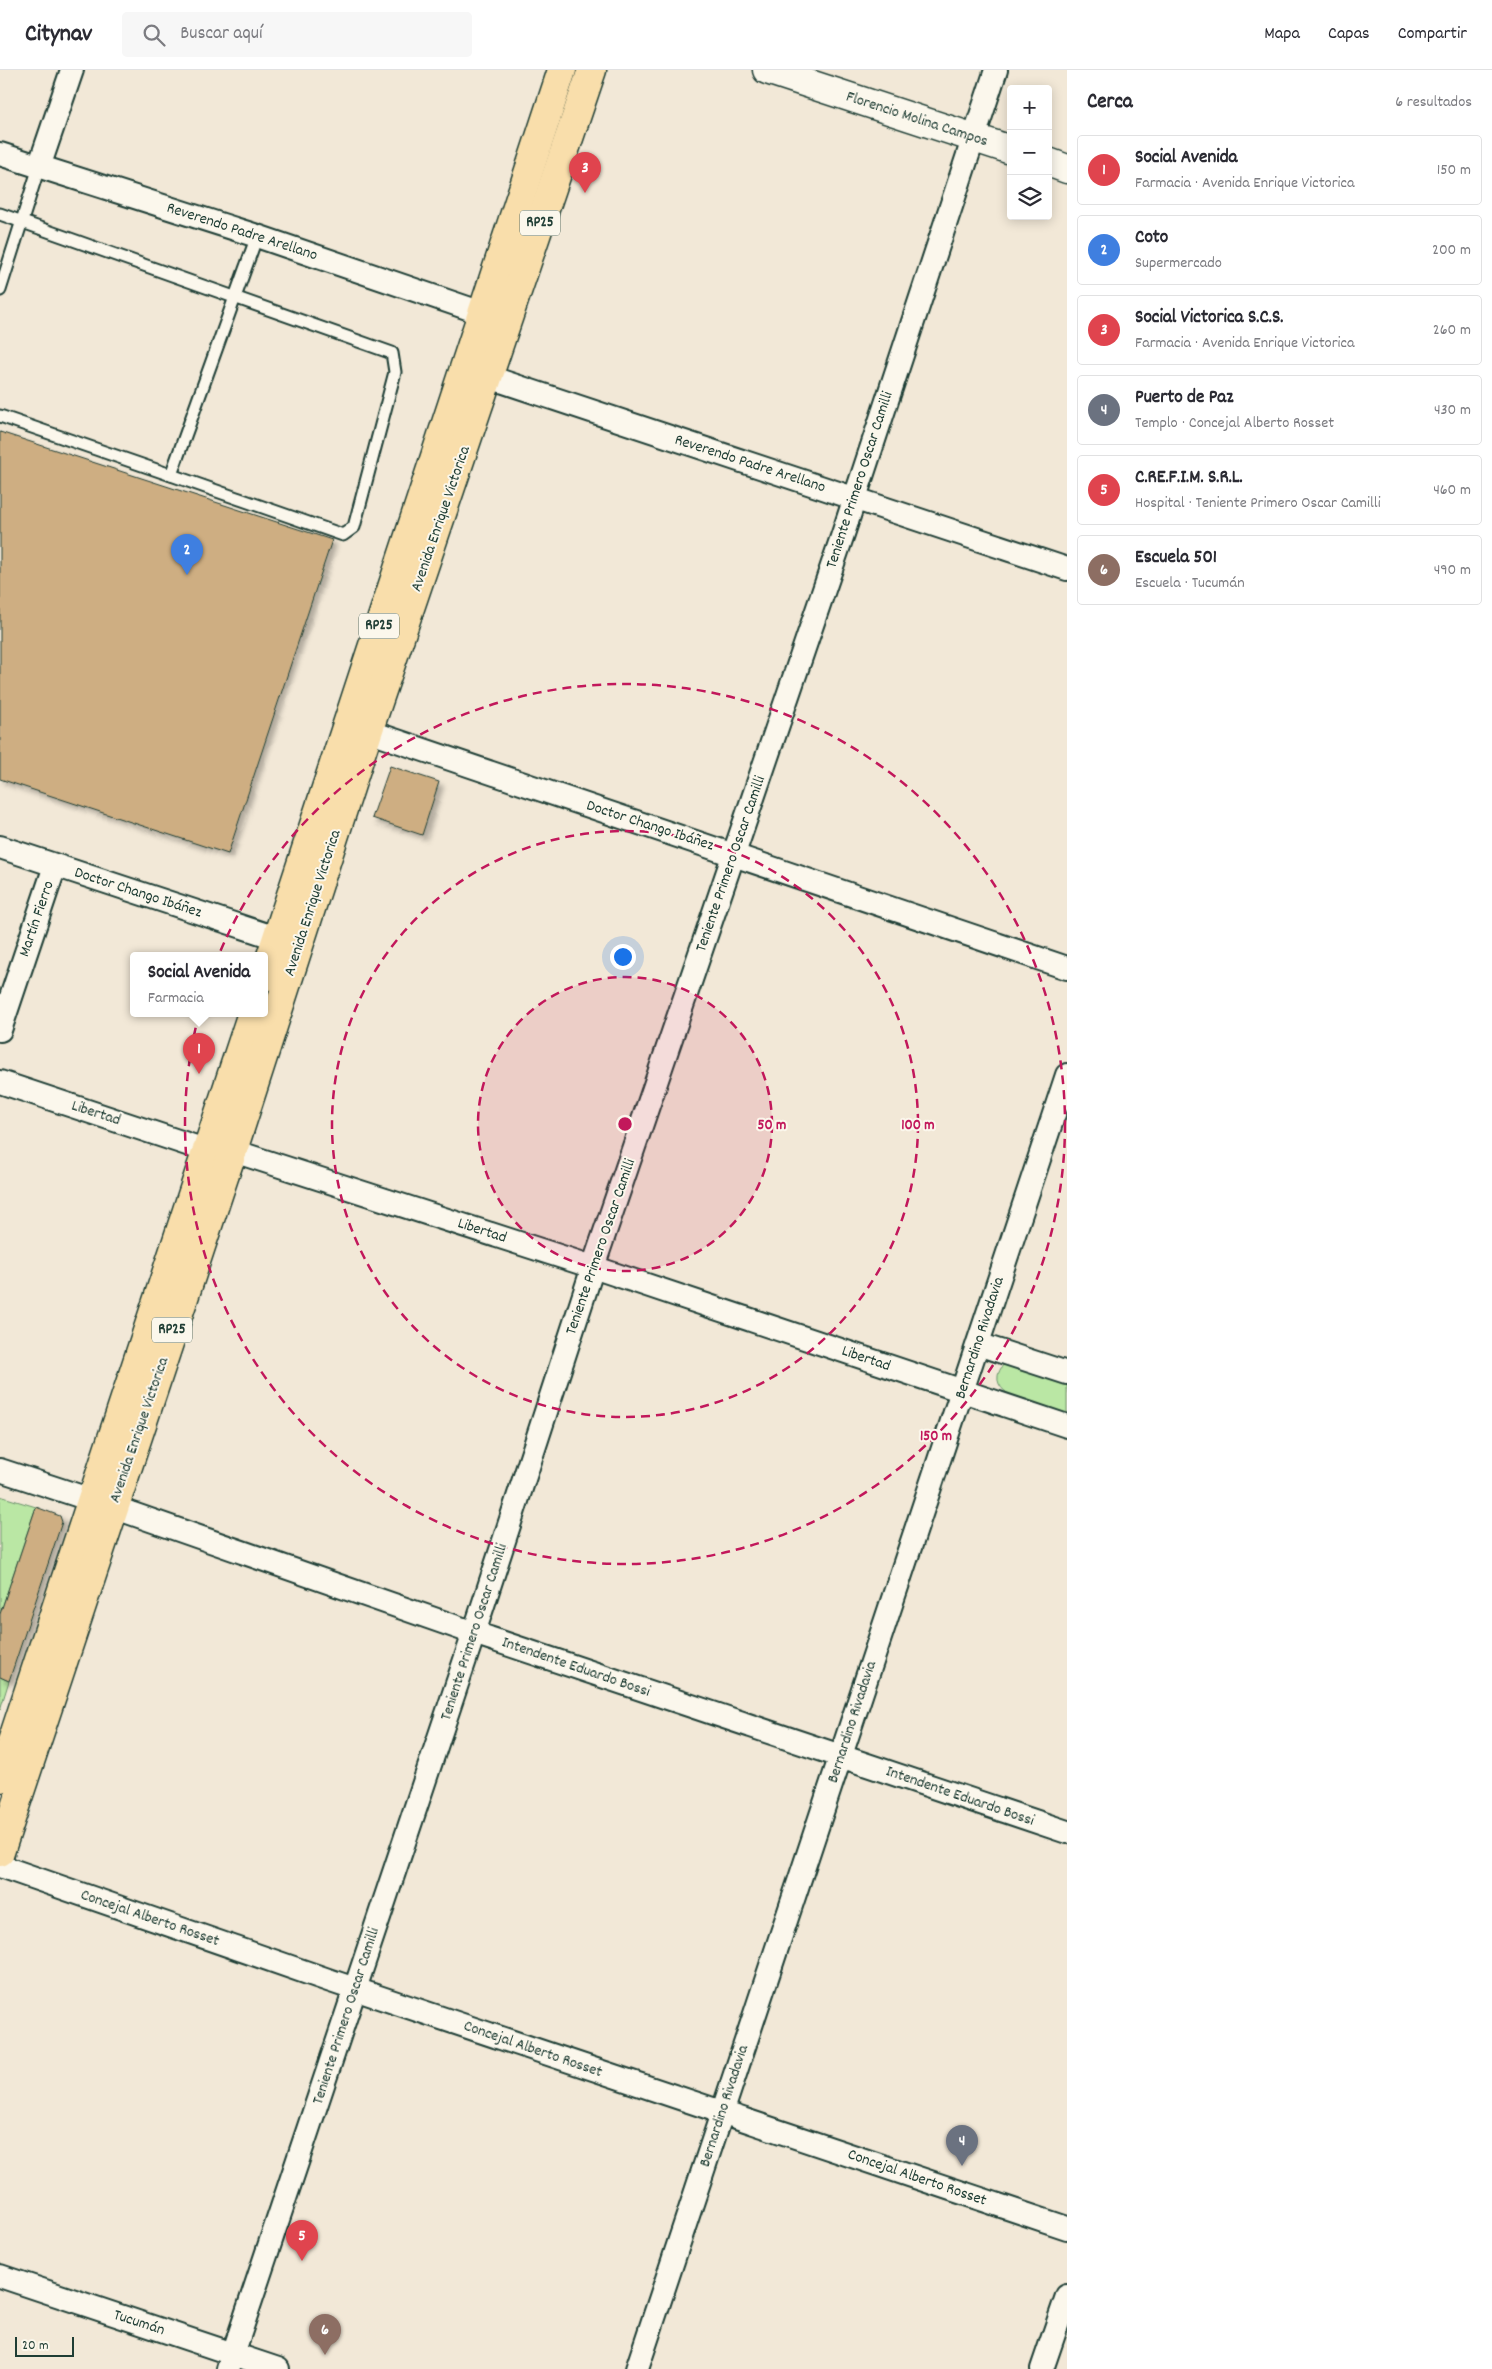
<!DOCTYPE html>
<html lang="es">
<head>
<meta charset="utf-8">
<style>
  :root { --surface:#fff; --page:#f7f7f7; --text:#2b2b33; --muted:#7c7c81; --line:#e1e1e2; --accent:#d1495b }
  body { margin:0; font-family:Dekko,sans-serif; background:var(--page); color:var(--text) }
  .controls { position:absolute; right:15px; top:15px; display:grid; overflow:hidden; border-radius:5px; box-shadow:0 2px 12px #0003 }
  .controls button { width:45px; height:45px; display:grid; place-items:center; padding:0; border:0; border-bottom:1px solid var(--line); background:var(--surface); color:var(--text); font:25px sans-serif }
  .scale { position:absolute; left:15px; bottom:12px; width:59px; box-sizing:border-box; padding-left:5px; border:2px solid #1f3d34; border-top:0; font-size:14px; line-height:18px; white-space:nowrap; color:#1f3d34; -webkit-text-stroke:4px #fbf7ec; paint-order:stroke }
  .you { position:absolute; left:622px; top:886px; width:18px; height:18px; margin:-12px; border:4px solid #fff; border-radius:50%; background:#1a73e8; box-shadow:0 0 0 8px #1a73e833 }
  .badge { display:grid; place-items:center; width:32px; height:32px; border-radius:50%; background:var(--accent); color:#fff; font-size:16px; font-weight:700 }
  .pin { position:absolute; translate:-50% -41px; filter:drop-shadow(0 1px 2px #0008) }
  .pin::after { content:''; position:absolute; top:26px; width:18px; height:15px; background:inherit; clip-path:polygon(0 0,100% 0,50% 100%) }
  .popup { position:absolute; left:130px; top:882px; width:138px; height:65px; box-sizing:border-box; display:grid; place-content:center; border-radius:5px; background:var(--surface); filter:drop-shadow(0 1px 4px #0005); font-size:16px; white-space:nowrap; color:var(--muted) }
  .popup b { font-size:19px; color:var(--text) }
  .popup::after { content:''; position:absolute; left:50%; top:100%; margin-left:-10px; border:10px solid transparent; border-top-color:var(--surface) }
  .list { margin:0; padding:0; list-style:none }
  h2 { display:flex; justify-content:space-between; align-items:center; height:65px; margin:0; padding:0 20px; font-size:21px }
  h2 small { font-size:16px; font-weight:400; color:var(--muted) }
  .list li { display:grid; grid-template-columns:32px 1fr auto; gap:15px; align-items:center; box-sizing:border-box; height:70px; margin:0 10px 10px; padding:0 10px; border:1px solid var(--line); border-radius:5px }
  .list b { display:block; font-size:19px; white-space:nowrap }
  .list p { margin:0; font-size:16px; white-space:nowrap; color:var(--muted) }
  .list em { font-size:16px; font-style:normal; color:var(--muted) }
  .icon { flex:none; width:28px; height:28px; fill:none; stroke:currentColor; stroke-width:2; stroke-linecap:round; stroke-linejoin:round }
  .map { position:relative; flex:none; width:1067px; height:2299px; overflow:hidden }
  header { display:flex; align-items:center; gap:30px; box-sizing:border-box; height:70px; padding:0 25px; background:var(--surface); border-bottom:1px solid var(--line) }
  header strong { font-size:24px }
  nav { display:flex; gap:28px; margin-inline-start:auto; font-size:18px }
  .search { width:350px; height:45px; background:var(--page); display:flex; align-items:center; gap:12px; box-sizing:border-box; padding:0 18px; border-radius:5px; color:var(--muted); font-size:19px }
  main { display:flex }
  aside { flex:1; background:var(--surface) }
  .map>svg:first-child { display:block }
  .green { fill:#bae7a4; stroke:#6c926c }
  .building { fill:#ceae82; stroke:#1f3d34; filter:url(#shadow) }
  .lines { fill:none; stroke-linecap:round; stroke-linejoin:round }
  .lane-casing { stroke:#1f3d34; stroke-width:15 }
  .street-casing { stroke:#1f3d34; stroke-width:26 }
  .secondary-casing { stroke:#1f3d34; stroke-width:31 }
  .primary-casing { stroke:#1f3d34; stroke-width:31 }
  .lane { stroke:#fbf7ec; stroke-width:11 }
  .street { stroke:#fbf7ec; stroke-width:22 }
  .secondary { stroke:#fbf7ec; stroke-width:28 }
  .primary { stroke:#f9deab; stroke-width:28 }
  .ring { fill:none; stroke:#c2185b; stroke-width:2.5; stroke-dasharray:9 6 }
  .labels { text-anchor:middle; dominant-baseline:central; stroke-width:4; stroke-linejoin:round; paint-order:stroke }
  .shield { fill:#fbf7ec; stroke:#61756b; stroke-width:1 }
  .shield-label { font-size:15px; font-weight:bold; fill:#1f3d34 }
  .street-label { font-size:16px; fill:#1f3d34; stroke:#fbf7ec }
  .centre { fill:#c2185b; stroke:#fbf7ec; stroke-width:2.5 }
  .ring-label { font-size:15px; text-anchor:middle; font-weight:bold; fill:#c2185b; stroke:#fbf7ec; stroke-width:4; stroke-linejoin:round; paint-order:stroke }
</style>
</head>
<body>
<header>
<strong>Citynav</strong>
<div class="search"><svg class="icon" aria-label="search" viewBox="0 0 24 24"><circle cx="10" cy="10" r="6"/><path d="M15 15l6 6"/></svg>Buscar aquí</div>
<nav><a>Mapa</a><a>Capas</a><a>Compartir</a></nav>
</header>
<main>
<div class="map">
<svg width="1067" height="2299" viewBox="0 0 1067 2299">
  <defs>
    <filter id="shadow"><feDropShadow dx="4.5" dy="4.5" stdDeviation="2.5" flood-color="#0004"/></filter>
  </defs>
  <rect width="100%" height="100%" fill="#f2e8d7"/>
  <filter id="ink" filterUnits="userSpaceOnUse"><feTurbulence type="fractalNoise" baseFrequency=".02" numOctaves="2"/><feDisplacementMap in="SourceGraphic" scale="10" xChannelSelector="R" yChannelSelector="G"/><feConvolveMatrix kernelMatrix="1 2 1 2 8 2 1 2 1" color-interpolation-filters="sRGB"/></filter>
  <g filter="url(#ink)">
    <g class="green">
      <path d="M1011,1293l56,19v34c-17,-6 -73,-17 -69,-40 0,-3 3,-8 5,-11z"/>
      <path d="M0,1426l36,11 -36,107z"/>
      <path d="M0,1607l9,4 -9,29z"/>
    </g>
    <g class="building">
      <path d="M0,362l332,108 -104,314 -228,-75z"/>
      <path d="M390,696l49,16 -17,53 -50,-17z"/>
      <path d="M36,1437l24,9 2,6 -53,159 -9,-4v-63z"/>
    </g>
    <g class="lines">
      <defs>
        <g id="lane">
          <path d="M0,144l392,139 3,19 -41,155 -11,8 -172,-60"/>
          <path d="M0,220l39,-123"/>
          <path d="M0,346l171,59 86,-239"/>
        </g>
        <g id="street">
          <path d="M0,84l257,82 225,77"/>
          <path d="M39,97l33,-97"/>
          <path d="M489,307l578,192"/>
          <path d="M353,656l714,242"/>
          <path d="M0,777l276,91"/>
          <path d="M0,960l55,-164"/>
          <path d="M0,1012l208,69 38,4 347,112 474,159"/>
          <path d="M978,1274l89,29"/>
          <path d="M0,1400l113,37 361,126 593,199"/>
          <path d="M0,1796l328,114 739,248"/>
          <path d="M0,2206l278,93"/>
          <path d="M228,2299l246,-736 119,-366 250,-733 153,-464"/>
          <path d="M637,2299l430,-1294"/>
          <path d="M1042,2299l25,-73"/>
        </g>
        <g id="secondary">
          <path d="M767,0l244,80"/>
          <path d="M1048,92l19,7"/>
        </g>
        <g id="primary">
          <path d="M264,907l298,-907"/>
          <path d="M0,1708l252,-765"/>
          <path d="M0,1782l232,-699 136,-421 224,-662"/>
        </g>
      </defs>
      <use href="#lane" class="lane-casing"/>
      <use href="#street" class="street-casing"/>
      <use href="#secondary" class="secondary-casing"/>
      <use href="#primary" class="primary-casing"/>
      <use href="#lane" class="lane"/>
      <use href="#street" class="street"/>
      <use href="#secondary" class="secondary"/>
      <use href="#primary" class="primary"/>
    </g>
  </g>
  <circle cx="625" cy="1054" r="147" fill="#c2185b" fill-opacity=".12"/>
  <g class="ring">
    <circle cx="625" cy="1054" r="147"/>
    <circle cx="625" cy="1054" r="293"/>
    <circle cx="625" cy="1054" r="440"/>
  </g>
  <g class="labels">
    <g class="shield">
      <rect x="520" y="140.5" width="40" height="25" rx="4"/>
      <rect x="359" y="543.5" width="40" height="25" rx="4"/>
      <rect x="152" y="1247.5" width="40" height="25" rx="4"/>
    </g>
    <g class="shield-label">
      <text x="540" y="153">RP25</text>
      <text x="379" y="556">RP25</text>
      <text x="172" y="1260">RP25</text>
    </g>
    <g class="street-label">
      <text transform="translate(917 49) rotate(18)">Florencio Molina Campos</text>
      <text transform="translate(242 162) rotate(18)">Reverendo Padre Arellano</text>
      <text transform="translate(750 394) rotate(18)">Reverendo Padre Arellano</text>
      <text transform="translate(860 410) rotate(-72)">Teniente Primero Oscar Camilli</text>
      <text transform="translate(441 449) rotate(-71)">Avenida Enrique Victorica</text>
      <text transform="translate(650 756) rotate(18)">Doctor Chango Ibáñez</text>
      <text transform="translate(731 794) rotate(-71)">Teniente Primero Oscar Camilli</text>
      <text transform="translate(138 823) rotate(18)">Doctor Chango Ibáñez</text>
      <text transform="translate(313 833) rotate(-72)">Avenida Enrique Victorica</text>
      <text transform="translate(37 849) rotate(-71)">Martín Fierro</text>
      <text transform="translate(96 1043) rotate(18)">Libertad</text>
      <text transform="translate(482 1161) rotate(18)">Libertad</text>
      <text transform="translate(601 1177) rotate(-71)">Teniente Primero Oscar Camilli</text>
      <text transform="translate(980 1268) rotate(-72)">Bernardino Rivadavia</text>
      <text transform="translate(866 1289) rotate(19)">Libertad</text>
      <text transform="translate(139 1360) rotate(-71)">Avenida Enrique Victorica</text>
      <text transform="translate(474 1562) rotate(-72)">Teniente Primero Oscar Camilli</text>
      <text transform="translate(576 1597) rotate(19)">Intendente Eduardo Bossi</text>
      <text transform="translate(852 1652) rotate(-72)">Bernardino Rivadavia</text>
      <text transform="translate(960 1726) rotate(19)">Intendente Eduardo Bossi</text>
      <text transform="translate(150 1848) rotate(19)">Concejal Alberto Rosset</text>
      <text transform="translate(346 1946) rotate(-72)">Teniente Primero Oscar Camilli</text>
      <text transform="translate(533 1979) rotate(19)">Concejal Alberto Rosset</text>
      <text transform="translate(724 2036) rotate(-72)">Bernardino Rivadavia</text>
      <text transform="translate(917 2108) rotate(19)">Concejal Alberto Rosset</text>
      <text transform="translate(139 2253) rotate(18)">Tucumán</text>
    </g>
  </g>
  <circle cx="625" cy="1054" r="8" class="centre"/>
  <g class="ring-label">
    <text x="772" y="1059">50 m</text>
    <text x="918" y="1059">100 m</text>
    <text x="936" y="1370">150 m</text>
  </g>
</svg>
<div class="controls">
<button>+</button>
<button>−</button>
<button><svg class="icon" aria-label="layers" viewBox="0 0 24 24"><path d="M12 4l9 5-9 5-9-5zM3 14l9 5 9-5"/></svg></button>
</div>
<div class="scale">20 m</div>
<div class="you"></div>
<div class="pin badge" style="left:199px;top:1004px;background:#e0444e">1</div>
<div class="popup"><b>Social Avenida</b>Farmacia</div>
<div class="pin badge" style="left:187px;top:505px;background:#3f7fe0">2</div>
<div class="pin badge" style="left:585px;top:123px;background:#e0444e">3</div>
<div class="pin badge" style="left:962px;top:2096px;background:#6b7280">4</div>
<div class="pin badge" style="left:302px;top:2191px;background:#e0444e">5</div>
<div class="pin badge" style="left:325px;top:2285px;background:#8d6e63">6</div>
</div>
<aside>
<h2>Cerca<small>6 resultados</small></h2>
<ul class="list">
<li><span class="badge" style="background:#e0444e">1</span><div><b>Social Avenida</b><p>Farmacia · Avenida Enrique Victorica</p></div><em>150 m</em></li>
<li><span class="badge" style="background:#3f7fe0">2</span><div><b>Coto</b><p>Supermercado</p></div><em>200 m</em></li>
<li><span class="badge" style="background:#e0444e">3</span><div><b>Social Victorica S.C.S.</b><p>Farmacia · Avenida Enrique Victorica</p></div><em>260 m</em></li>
<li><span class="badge" style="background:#6b7280">4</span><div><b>Puerto de Paz</b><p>Templo · Concejal Alberto Rosset</p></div><em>430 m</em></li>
<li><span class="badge" style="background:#e0444e">5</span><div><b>C.RE.F.I.M. S.R.L.</b><p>Hospital · Teniente Primero Oscar Camilli</p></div><em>460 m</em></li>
<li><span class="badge" style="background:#8d6e63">6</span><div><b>Escuela 501</b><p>Escuela · Tucumán</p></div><em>490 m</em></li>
</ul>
</aside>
</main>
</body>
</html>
